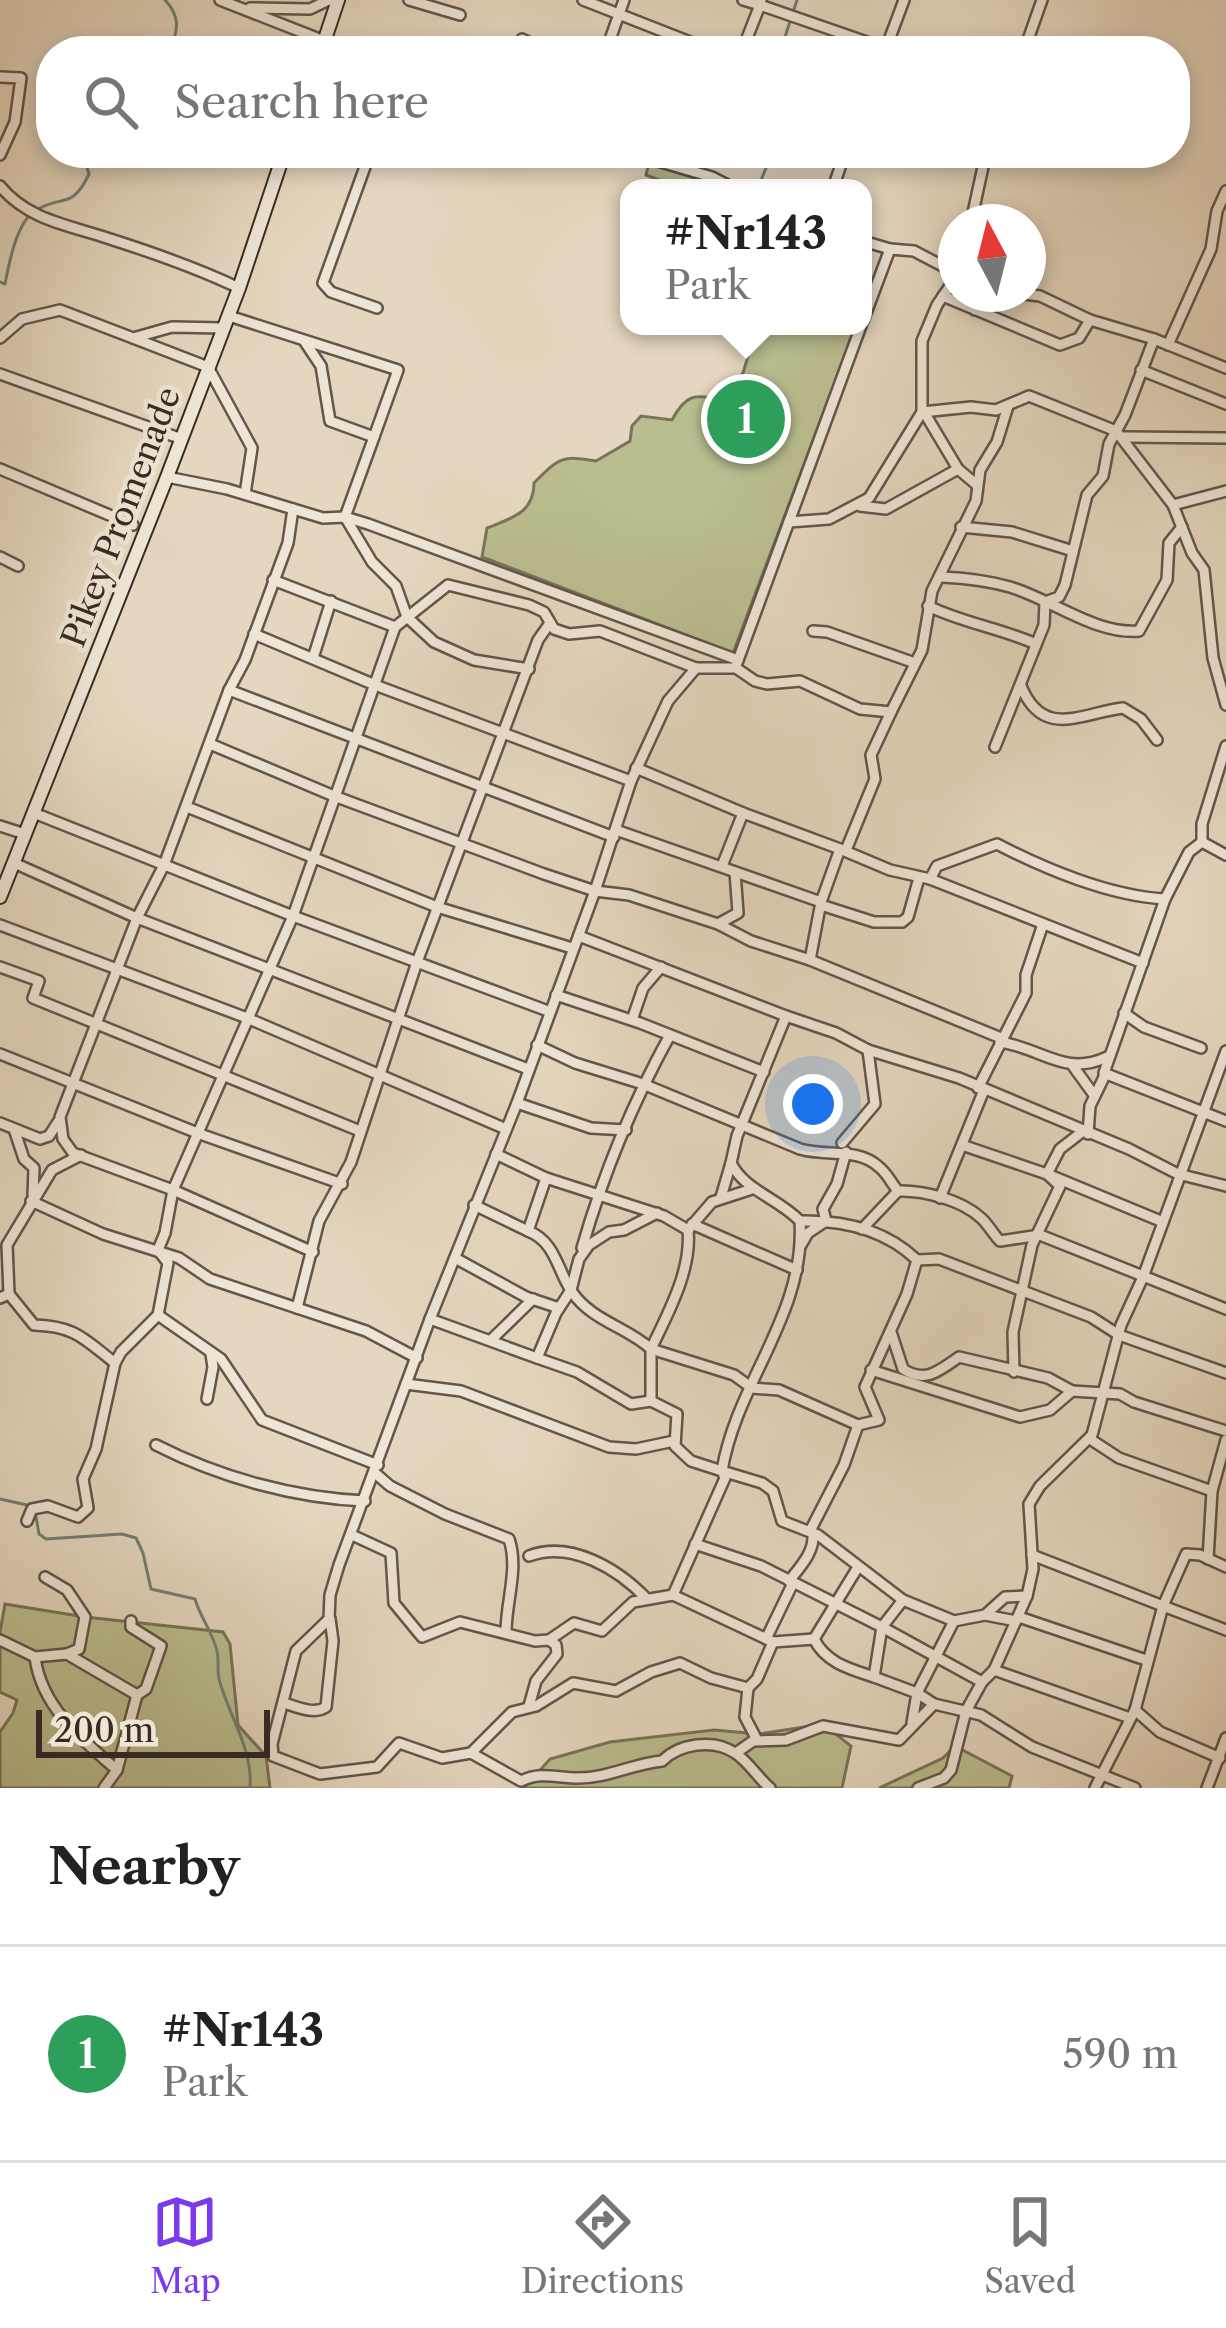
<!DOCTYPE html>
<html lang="en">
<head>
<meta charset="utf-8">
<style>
  :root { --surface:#fff; --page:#f2f2f2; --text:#222; --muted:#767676; --line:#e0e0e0; --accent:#7c3aed }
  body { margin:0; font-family:"Libre Caslon Text",serif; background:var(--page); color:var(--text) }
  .compass { position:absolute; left:938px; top:204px; width:108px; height:108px; border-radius:50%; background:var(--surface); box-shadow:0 6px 18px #0003; rotate:353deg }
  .scale { position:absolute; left:36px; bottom:30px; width:234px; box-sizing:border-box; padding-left:12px; border:6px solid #382b24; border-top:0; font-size:33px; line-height:42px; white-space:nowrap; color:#382b24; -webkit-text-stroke:9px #eee5d5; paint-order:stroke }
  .you { position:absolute; left:813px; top:1104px; width:42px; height:42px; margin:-30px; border:9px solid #fff; border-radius:50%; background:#1a73e8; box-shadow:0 0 0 18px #1a73e833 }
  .badge { display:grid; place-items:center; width:78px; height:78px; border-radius:50%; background:var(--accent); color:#fff; font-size:39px; font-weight:700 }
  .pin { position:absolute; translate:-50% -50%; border:6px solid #fff; box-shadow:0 3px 12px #0006 }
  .popup { position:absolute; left:620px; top:179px; width:252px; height:156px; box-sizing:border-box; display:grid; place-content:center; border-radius:24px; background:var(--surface); filter:drop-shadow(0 3px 9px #0005); font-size:39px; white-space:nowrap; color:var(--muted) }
  .popup b { font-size:45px; color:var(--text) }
  .popup::after { content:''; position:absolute; left:50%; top:100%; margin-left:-24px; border:24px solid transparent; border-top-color:var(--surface) }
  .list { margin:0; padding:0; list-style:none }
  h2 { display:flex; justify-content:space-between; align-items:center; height:156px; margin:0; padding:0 48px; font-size:51px }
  h2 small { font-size:39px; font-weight:400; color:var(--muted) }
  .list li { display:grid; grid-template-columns:78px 1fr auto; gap:36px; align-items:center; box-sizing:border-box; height:216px; padding:0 48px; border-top:3px solid var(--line) }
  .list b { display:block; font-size:45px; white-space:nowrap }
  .list p { margin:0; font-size:39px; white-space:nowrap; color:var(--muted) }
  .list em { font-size:39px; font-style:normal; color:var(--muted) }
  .icon { flex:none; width:66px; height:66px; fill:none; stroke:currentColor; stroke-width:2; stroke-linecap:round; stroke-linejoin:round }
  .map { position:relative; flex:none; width:1226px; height:1788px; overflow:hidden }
  .search { position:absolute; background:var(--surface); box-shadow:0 6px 18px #0003; left:36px; right:36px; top:36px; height:132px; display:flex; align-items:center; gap:30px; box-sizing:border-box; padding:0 42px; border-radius:48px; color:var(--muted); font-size:45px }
  .sheet { height:372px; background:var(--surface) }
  nav { display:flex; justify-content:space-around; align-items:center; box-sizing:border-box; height:168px; border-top:3px solid var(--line); background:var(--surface); font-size:33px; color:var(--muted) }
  nav a { display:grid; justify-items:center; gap:6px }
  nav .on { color:var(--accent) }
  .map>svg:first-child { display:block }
  .green { fill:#babd8f; stroke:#79745a; stroke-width:3 }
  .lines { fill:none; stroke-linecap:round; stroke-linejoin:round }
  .stream { stroke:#718176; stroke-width:3 }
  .street-casing { stroke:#63564b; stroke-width:14 }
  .secondary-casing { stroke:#382b24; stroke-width:16 }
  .street { stroke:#eee5d5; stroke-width:9 }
  .secondary { stroke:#eee5d5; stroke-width:12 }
  .labels { text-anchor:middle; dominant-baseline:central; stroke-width:9; stroke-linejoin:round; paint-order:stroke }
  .street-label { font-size:33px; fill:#382b24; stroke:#eee5d5 }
</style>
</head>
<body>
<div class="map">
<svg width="1226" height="1788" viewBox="0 0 1226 1788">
  <rect width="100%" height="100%" fill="#e5d7bf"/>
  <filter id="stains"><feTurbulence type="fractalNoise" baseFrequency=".00167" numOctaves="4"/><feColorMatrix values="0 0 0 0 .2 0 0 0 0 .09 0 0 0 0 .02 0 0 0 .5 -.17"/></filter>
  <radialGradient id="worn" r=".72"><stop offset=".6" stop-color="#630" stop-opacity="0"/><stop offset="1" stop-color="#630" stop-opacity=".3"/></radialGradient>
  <g class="green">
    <path d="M649,163l76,25h-45l-34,-13z"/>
    <path d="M762,326h94l-123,327 -251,-96 5,-29c25,-10 47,-15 47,-45 25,-25 27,-28 62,-22l34,-20 2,-15 9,-10 31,4c13,-25 23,-27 49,-20l22,-27 12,-40z"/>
    <path d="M5,1604l80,13 138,15 7,12 8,81 28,31 4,32h-270v-56l13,-19 4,-13 -17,-8v-60z"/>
    <path d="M823,1724l28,22 -9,42h-318l26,-29 60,-17 104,-12 45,4z"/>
    <path d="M955,1746l57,30 -3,12h-130l64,-30z"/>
  </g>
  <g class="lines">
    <g class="stream">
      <path d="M165,0c16,17 13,30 5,51"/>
      <path d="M786,51l-2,-11 13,-40"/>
      <path d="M758,188l14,-35"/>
      <path d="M0,282l5,2c4,-20 11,-61 30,-73 27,-18 36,1 54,-37l-6,-21"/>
      <path d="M0,1499l27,6"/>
      <path d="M35,1511l4,23 7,5 76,-5 14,4 7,15 8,36 44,10c5,18 18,34 22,52 2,9 0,19 2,28 10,38 34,69 31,109"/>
    </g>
    <defs>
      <g id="street">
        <path d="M220,0l130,51"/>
        <path d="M409,0l51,15"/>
        <path d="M583,0l130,51"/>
        <path d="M743,0l17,5 1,-5"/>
        <path d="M250,8l60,1 19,-9"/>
        <path d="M522,39l25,12"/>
        <path d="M606,51l18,-51"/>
        <path d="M742,51l18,-46 133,46"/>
        <path d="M885,51l19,-51"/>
        <path d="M1024,51l18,-51"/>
        <path d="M0,77l21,1 -6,44 -15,33"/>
        <path d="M370,153l-47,130 8,9 46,16"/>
        <path d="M630,153l82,24 21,11"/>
        <path d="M0,186c28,34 68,39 107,52 44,14 90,30 132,50"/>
        <path d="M833,188l12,-35"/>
        <path d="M971,222l15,-69"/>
        <path d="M863,241l27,8 -27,72"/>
        <path d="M890,249l24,2 42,22"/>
        <path d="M1024,294l16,2 50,24"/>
        <path d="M943,296l117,49 19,-7 11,-18 64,19"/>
        <path d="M975,310l18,-16"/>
        <path d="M229,316l169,54 -24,67"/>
        <path d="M0,338l22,-19 38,-9 73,28 39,-11 51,1"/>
        <path d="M133,338l75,29 44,81 -7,46"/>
        <path d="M305,342l16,24 9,55 44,16 -29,80 27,45 24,24 11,31 27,25 40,18 55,9"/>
        <path d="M1168,345l43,-96 6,-38 9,-20"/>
        <path d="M1141,370l85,34"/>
        <path d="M0,374l179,64"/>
        <path d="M922,412l49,-5 25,3 33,-14 87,35 57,74 19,48 12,17 9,88 13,47"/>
        <path d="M924,412l34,57 19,16"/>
        <path d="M1124,437l102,1"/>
        <path d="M0,469l133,56"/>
        <path d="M167,477l60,12 96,29 22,-1 23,7 370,136"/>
        <path d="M1173,505l53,-14"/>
        <path d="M860,506l26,3 72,-40"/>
        <path d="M293,509l-5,34 -43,117 -16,30 -65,175 -27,53 -77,199 3,22 10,14 100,37 140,62"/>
        <path d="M789,522l40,-3 40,-21 53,-86v-71l15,-36 19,-28"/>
        <path d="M961,527l51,5 61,19"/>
        <path d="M0,557l18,9"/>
        <path d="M942,577c22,1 47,4 68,10 41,12 86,48 129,44l28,-51 2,-37 13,-16"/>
        <path d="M273,580l122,47"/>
        <path d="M928,606c35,17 72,22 108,38"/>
        <path d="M813,631l14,1 88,31"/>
        <path d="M254,634l121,51 256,96"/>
        <path d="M313,658l18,-57"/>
        <path d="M737,663l124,-337"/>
        <path d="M1021,686c22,54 60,27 102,22l18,11 16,21"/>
        <path d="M229,690l385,147"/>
        <path d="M210,744l124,52 210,78 51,17 34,4 89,29 33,17 59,19 191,78"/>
        <path d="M1226,746l-24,78v18l24,13"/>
        <path d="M995,747l49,-122 1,-23 14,-5 6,-12 22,-90 16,-19 6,-32 16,-29 29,-76 72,29"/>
        <path d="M636,768l107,45"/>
        <path d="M187,807l250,100 135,41"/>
        <path d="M34,813l259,103 255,95"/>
        <path d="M0,826l25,8"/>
        <path d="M616,830l205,72"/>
        <path d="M1202,842l-13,10 -24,47 -61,174 122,48"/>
        <path d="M840,849l50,21 40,9 213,84"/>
        <path d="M846,850l29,-71 -4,-24 20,-43"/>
        <path d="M14,863l123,55 391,151"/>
        <path d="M722,866l21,-53 97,36 -19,53 -11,58"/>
        <path d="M930,879l7,-13 60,-22c48,25 113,52 168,55"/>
        <path d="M821,905l53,17h28l6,-5 11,-39"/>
        <path d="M718,924l20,-11 -3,-41"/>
        <path d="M0,925l247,93 259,111"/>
        <path d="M579,936l207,80 -49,120 -6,27c14,28 47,35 69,58 6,93 -64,162 -78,250l40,12 11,8 9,30 36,14 85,65 51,21 -37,72 17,11 47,11 51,32 103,41"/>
        <path d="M0,967l39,14 -6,17 327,133"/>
        <path d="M556,995l84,28 124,49"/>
        <path d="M1124,1013l20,14 57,21"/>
        <path d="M786,1016l50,17 32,17 91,28 170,71 49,25 48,12"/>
        <path d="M632,1020l11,-32 18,-21"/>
        <path d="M1000,1042c42,6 65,35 107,15"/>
        <path d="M537,1045l38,18 68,21 157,65c26,8 58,-2 79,18 8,6 13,17 19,24 25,-1 64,9 83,27 7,6 12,16 19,23l40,-6 186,74"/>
        <path d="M0,1054l200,80 142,50"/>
        <path d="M1073,1066l21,29"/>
        <path d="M978,1088l48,-95v-18l17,-51"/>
        <path d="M517,1103l74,25 35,2"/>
        <path d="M0,1123l40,16 9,-3 9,-14"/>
        <path d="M14,1129l10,30 10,9 -1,27"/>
        <path d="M1088,1134l2,-28 15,-31"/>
        <path d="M842,1143l33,-39 -7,-54"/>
        <path d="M962,1145l85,29 116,48"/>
        <path d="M496,1154l50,24 -18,53c28,11 29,39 44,61 20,29 55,35 79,57v52l26,13 -2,32 16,15 31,10 3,7 -52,117"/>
        <path d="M546,1178l118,38 24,14 24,-28 40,-13"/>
        <path d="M721,1197l10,-34"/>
        <path d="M940,1198l44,-108"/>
        <path d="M31,1201l72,33 76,24 31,21 156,52 51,27"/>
        <path d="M474,1205l54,26"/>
        <path d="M692,1224l105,46"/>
        <path d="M862,1229l36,-38"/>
        <path d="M688,1230c4,40 -20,83 -37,119l83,26 18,13 27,2 79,35 21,-5 -14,-33 42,-93 10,-34c-32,-31 -74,-40 -117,-39"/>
        <path d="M801,1245l7,-12 18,-12 -3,-12 14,-25 9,-32"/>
        <path d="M582,1248c21,-73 51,-146 88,-213"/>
        <path d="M455,1258l71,39 33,11"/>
        <path d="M917,1260l22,-1 152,58 28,18 107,38"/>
        <path d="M9,1294l25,31c41,1 50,14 81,38"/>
        <path d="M0,1298l9,-4 -2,-49 45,-75 29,-15"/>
        <path d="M297,1308l22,-87 32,-59 66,-200 121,-322 12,-17"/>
        <path d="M158,1315l63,44 41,61 116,45"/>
        <path d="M430,1319l107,39"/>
        <path d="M891,1332l12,37c23,15 37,1 56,-12l89,21 24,13"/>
        <path d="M492,1339l41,-40"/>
        <path d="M871,1370l149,47 30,-7 22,-19 48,3 14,8 92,29"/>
        <path d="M1014,1372l-1,-40 19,-87 28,-59 -13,-12 13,-25 22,-17"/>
        <path d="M406,1384l55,7 148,56 27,2 38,-8"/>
        <path d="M207,1399l6,-32 -2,-13"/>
        <path d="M651,1401l-20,3 -54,-32 -40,-14 19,-45 15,-23 8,-31 10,-14 20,-13 15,-2 33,-17"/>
        <path d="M1090,1439l29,19 93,33"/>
        <path d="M156,1445c63,32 138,53 209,56"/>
        <path d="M375,1473l15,13 55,28 64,25c10,30 -3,62 -3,93"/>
        <path d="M27,1521l5,-12 16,-3 30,11 10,-9 -5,-29 13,-30 19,-86 6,-11 37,-37 10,-52 -10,-13 7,-17 8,-43 120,-274 102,-289 53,-42 81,20 15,7 10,17 15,5 31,-3 96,37h40l19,13 12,3 33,-3 60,28 31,3 31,-62 10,-59 44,-90 4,-31 17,-28 11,-36"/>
        <path d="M810,1531l34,-66 14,-40"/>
        <path d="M352,1535l39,18 3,50 28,34 38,-15 75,19 14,-1 25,-17 28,8 31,-29 40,-7 100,47 -16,37 -9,9 -37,-10 -31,-15 -29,9 -35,19 -43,-8 -37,23 -24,6 -41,41 50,28c20,-10 35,-3 57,-3 30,0 54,-14 84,-17 17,-17 51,-23 73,-8 13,8 23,25 35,35"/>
        <path d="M695,1544l66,22 121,61 -8,50c-24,-8 -48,-14 -60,-38l-41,3"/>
        <path d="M1032,1555l131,51 23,-52 14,1 26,12"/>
        <path d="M529,1556c42,-16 89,13 118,43"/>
        <path d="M1208,1559l4,-68 14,-51"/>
        <path d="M45,1577l22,13 18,27 -6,32 -12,5"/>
        <path d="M789,1581c11,-14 26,-29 24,-48"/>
        <path d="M903,1600l-21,27 100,55"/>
        <path d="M985,1615l31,6"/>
        <path d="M1019,1617l127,43"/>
        <path d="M131,1621v6l30,19 -15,43 -9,6"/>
        <path d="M954,1621l31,-6 20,-18 22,-1"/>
        <path d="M766,1639l27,-56"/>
        <path d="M814,1639l44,-72"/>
        <path d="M0,1640l35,17 32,-3 70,41 -20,75 -13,18"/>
        <path d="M35,1657c6,49 46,82 82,113"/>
        <path d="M994,1670l136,48"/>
        <path d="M874,1677l43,16 -5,30"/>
        <path d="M748,1688l-3,29 12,23"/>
        <path d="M284,1703c13,4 30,12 42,4l7,-66 -3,-22"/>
        <path d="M529,1706l7,-25 21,-27 -1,-9 -7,-5"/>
        <path d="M1135,1710l25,22 60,26"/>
        <path d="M471,1753l-29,5 -43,-15 -22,24 -57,7 -47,-18 -1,-12 24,-93 33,-32 1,-24 9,-30 91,-246 87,-216 78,-212 36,-110 37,-80 28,-33"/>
        <path d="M736,1753l17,-12 33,-1 37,-14 76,14 35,-36"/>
        <path d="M918,1788l26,-10 7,-8 15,-59 16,-29 12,-12 33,-74 6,-27 -4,-65 11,-18 52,-51 29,-110 22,-48 83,-226"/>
        <path d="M1095,1788l40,-78 28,-104 63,24"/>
        <path d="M1207,1788l19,-50"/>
      </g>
      <g id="secondary">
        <path d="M321,51l17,-51"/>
        <path d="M0,897l167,-420 72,-189 45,-135"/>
      </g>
    </defs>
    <use href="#street" class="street-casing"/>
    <use href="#secondary" class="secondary-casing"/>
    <use href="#street" class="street"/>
    <use href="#secondary" class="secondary"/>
  </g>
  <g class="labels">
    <g class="street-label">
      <text transform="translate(121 517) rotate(-69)">Pikey Promenade</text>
    </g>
  </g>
  <rect width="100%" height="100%" filter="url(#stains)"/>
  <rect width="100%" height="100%" fill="url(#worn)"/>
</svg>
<svg class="compass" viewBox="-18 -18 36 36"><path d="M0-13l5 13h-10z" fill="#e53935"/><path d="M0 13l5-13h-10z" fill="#767676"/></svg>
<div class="scale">200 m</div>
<div class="you"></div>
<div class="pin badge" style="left:746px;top:419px;background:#2e9e5b">1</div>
<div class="popup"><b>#Nr143</b>Park</div>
<div class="search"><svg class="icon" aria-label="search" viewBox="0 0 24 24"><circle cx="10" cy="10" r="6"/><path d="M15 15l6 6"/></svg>Search here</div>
</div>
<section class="sheet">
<h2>Nearby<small></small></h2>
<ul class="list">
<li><span class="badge" style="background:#2e9e5b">1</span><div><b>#Nr143</b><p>Park</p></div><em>590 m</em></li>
</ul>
</section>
<nav>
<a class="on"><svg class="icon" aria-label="map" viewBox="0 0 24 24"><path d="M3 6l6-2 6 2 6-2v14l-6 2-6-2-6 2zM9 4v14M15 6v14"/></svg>Map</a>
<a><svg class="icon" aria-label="directions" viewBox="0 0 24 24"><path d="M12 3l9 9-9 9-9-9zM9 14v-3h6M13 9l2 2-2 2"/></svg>Directions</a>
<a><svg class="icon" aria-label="saved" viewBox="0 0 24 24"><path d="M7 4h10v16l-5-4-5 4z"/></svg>Saved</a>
</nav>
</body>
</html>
